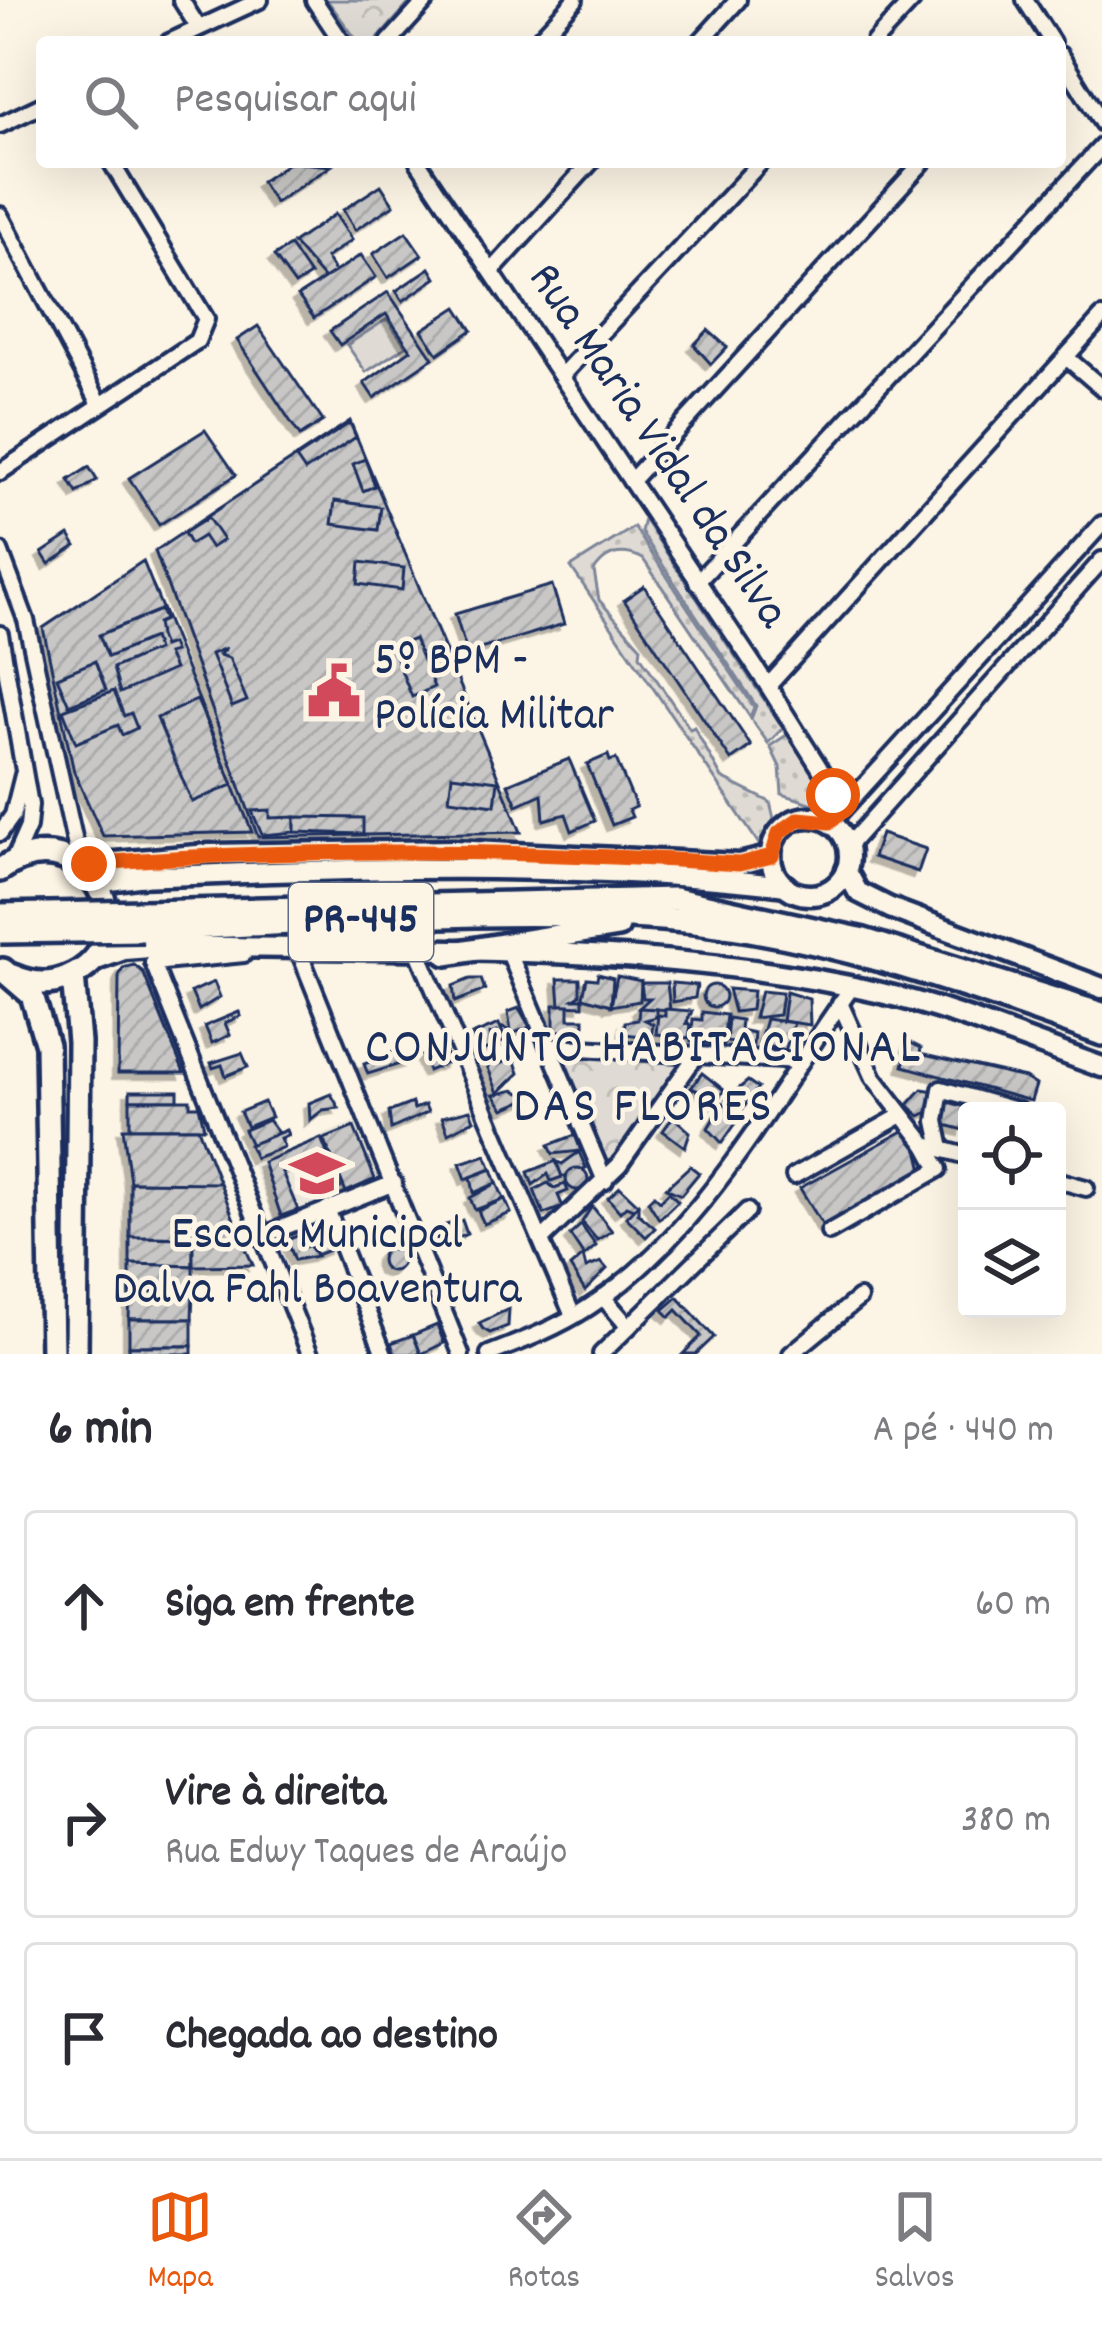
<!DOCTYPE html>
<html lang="pt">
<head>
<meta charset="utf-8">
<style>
  :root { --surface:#fff; --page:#f2f2f3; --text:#2b2b33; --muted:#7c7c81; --line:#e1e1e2; --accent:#ea580c }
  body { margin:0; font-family:Dekko,sans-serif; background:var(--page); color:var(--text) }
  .controls { position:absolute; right:36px; bottom:36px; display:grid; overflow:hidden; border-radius:12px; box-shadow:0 12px 48px #0002 }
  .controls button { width:108px; height:108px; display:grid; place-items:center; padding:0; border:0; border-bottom:3px solid var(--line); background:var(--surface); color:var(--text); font:60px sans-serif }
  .stop { position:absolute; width:36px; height:36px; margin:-27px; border:9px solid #ea580c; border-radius:50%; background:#fff }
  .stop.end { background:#ea580c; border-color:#fff; box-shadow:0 3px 12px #0008 }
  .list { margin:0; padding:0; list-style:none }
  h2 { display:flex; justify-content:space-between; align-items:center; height:156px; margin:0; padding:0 48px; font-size:51px }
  h2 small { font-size:39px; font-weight:400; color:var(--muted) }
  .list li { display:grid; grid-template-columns:78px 1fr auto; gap:36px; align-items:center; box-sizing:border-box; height:192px; margin:0 24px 24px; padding:0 24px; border:3px solid var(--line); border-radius:12px }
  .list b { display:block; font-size:45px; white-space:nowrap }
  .list p { margin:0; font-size:39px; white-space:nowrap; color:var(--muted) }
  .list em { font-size:39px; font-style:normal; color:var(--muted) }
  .icon { flex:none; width:66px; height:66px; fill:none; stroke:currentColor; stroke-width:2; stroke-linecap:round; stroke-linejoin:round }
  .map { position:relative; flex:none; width:1102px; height:1354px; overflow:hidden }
  .search { position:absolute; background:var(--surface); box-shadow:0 12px 48px #0002; left:36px; right:36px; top:36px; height:132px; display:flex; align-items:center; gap:30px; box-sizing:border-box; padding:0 42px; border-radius:12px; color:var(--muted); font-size:45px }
  .sheet { height:804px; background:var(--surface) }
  nav { display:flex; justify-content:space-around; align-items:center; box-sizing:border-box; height:168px; border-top:3px solid var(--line); background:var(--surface); font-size:33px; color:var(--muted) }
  nav a { display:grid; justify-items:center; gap:6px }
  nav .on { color:var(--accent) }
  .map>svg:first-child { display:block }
  .built { fill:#ece7dc }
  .grass { fill:url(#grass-dots); stroke:#7d8599; stroke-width:3 }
  .park { fill:url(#park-crowns); stroke:#7d8599; stroke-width:3 }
  .pitch { fill:#dfdbd4; stroke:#7d8599; stroke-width:3 }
  .building { fill:url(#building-hatch); stroke:#1b2f5e; stroke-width:3; filter:url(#shadow) }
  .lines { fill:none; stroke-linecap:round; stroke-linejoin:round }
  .minor-casing { stroke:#1b2f5e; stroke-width:22 }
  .major-casing { stroke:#1b2f5e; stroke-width:27 }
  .highway-casing { stroke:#1b2f5e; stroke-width:30 }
  .minor { stroke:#fcf5e5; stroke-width:14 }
  .major { stroke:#fcf5e5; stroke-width:18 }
  .highway { stroke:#fcf5e5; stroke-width:21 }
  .highway-bridge-casing { stroke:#1b2f5e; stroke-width:30; stroke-linecap:butt }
  .highway-bridge { stroke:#fcf5e5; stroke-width:21 }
  .route { stroke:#ea580c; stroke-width:15 }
  .labels { text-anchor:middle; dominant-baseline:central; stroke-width:9; stroke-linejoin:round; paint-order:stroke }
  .shield { fill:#fcf5e5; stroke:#5e6a86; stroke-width:3 }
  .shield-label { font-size:45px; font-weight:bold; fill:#1b2f5e }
  .street-label { font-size:48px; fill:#1b2f5e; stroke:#fcf5e5 }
  .poi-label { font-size:48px; fill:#1b2f5e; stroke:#fcf5e5; text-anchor:start }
  .neighbourhood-label { font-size:51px; letter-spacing:3px; fill:#1b2f5e; stroke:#fcf5e5 }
</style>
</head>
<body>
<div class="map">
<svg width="1102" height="1354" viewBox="0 0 1102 1354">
  <defs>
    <pattern id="grass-dots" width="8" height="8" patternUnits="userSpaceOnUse" patternTransform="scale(3)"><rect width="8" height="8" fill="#dfdbd4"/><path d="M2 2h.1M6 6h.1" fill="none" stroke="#bfbcb8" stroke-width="1.8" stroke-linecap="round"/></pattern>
    <pattern id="park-crowns" width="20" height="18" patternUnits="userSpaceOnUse" patternTransform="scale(3)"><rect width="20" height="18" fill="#dfdbd4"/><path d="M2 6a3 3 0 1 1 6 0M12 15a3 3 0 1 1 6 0" fill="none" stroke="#bfbcb8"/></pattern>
    <pattern id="building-hatch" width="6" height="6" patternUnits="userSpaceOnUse" patternTransform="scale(3)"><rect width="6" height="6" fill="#c8c7c6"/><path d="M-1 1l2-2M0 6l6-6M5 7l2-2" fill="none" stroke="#ababac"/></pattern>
    <filter id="shadow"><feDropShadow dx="-5.5" dy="5.5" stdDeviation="0" flood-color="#0004"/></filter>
  </defs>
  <rect width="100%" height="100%" fill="#fcf5e5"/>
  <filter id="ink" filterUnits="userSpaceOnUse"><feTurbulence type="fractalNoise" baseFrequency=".00833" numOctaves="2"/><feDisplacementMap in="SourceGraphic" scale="24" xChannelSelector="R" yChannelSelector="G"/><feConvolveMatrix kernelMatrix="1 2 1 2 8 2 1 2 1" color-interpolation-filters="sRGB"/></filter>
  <g filter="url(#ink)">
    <path class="built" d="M356,1121l26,60 -106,44 -24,-60z"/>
    <g class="grass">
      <path d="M644,519l139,209 -15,15 -17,-24 5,-13 -115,-174z"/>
      <path d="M634,527l120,180 -4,10 -107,-158c-20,-10 -37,-7 -49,12l5,29 42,47 -1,8 50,74 4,-2 28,51 48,24 10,43 -5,6 -12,-1 -192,-283z"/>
      <path d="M788,734l38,59 -3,14 -41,-13 -2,-27 -10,-21z"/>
    </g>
    <g class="park">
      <path d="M327,0h85l-37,42h-17z"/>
      <path d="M569,1053l115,2 4,7 -74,97 -7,2 -42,-101z"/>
    </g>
    <path class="pitch" d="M387,319l19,27 -40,26 -19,-27z"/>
    <g class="building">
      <path d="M290,162l41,4 -56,37 -14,-21z"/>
      <path d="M381,185l13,20 -39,25 -12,-20z"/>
      <path d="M335,214l17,26 -26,18 9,14 -11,7 -31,-36z"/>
      <path d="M406,232l16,23 -34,23 -15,-24z"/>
      <path d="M290,246l20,29 -15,10 -21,-29z"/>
      <path d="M361,255l15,22 -62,41 -16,-22z"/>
      <path d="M430,268l6,10 -33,23 -7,-10z"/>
      <path d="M388,292l45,66 -59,40 -10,-15 47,-33 -25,-36 -46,31 -10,-14z"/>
      <path d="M457,307l15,23 -34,24 -16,-24z"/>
      <path d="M258,326l65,95 -23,15 -63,-96z"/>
      <path d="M708,330l19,17 -16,17 -17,-19z"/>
      <path d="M350,421l171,411 -263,5 -103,-286z"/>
      <path d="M350,423l6,14 -51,34 -9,-13z"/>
      <path d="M205,430l31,45 -77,50 -30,-47z"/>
      <path d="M365,459l10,27 -12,5 -10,-27z"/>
      <path d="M89,467l8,13 -20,13 -8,-13z"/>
      <path d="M335,501l46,6 -3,23 -46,-6z"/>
      <path d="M208,518l15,22 -12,8 -8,-12 -13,8 -6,-11z"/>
      <path d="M69,535l7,11 -27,18 -7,-11z"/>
      <path d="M143,561l109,271 -149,4 -29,-64 -31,-144z"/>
      <path d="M360,562l44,6 -2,22 -44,-6z"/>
      <path d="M552,585l12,39 -97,29 -12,-39z"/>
      <path d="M644,586l107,160 -20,14 -107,-160z"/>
      <path d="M160,610l4,10 -7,3 2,13 4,11 8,-3 3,8 -7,2 7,15 -54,24 -7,-25 44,-18 -4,-12 -45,19 -9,-22z"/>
      <path d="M414,639l20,48 -22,10 -20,-49z"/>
      <path d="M226,648l-7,7 10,3 18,43 -15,6 -21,-53z"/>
      <path d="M95,661l11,29 -37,15 -12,-28z"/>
      <path d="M114,691l10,25 7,-3 6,15 -15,7 -4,-10 -42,18 -13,-33z"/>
      <path d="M197,700l36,85 -41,17 -35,-84z"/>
      <path d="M608,755l2,6 6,-2 20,48 -7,3 3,7 -20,8 -25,-61z"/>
      <path d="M569,759l26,62 -23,10 -6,-17 -22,6 -2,-26 -25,11 -9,-21z"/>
      <path d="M452,775l46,6 -3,24 -46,-6z"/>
      <path d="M270,810v8l25,-1v15l-33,3 -10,-24z"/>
      <path d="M295,817l68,1v16l-68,-2z"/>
      <path d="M881,834l45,15 -8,23 -45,-15z"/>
      <path d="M134,965l9,7 41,101h-66l1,-97 4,-8z"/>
      <path d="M598,974l15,4 -2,27 -28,-8 4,-19 10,1z"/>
      <path d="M617,976l24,5 -1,20 -29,5z"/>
      <path d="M470,979h11l4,11 -30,12 -2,-16z"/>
      <path d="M558,979h22v16l-6,4h9v7l-23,-1z"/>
      <path d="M214,982l6,15 -21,13 -8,-18z"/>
      <path d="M641,983h26l3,27 -31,-2 11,-10h-7z"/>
      <path d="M672,983l25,2 -2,13 -22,4z"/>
      <circle cx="714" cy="996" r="11"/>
      <path d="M728,989l25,2 -2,19 -17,2z"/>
      <path d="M761,991l21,2 -3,22 -25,3z"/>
      <path d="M786,992l23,7 1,26 -28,-4z"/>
      <path d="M554,1005h15v14h15v12h-30z"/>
      <path d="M519,1008l11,19 -26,10 -4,-10 11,4 -3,-19z"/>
      <path d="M639,1008l17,1v8l-11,3 8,4 -2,13 -27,-3 1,-12 13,-2z"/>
      <path d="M665,1009l27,2 -6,13 5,1 -2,13 -33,-4 2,-19 7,1z"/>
      <path d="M239,1012l2,4 -16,7 5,12 -18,8 -7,-17z"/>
      <path d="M702,1012l24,3 -3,30 -32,-4 2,-22 9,1z"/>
      <path d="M728,1018l13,2 -1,10 14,3 -1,12 -27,-3z"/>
      <path d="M766,1019l28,4 -9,28 -26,-7z"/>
      <path d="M499,1024l7,17 -9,3v-12l-7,2 1,13 -9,4 -10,-16z"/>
      <path d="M909,1042l12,6 -1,6 105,24 11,7 -5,16 -128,-35z"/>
      <path d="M443,1047l6,15 -21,9 -6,-15z"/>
      <path d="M393,1052l14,10 -39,12 -4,-10z"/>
      <path d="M242,1053l6,14 -22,9 -4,-11 -9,3 -2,-5z"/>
      <path d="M497,1059l2,5 15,-5 5,14 -21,20 -12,-30z"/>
      <path d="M702,1073l22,17 -10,15 -2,-9 -21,-8z"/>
      <path d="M748,1081l10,7 -16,22 -16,-11z"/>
      <path d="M922,1089l13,2 -5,20 -10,5 -12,-11z"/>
      <path d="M514,1090l16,8 -26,11 -10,-14z"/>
      <rect x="130" y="1091" width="48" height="9"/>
      <path d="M331,1094l8,14 -16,2 -13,10 -1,-17z"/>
      <path d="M130,1100h60v6h9l5,22h-74z"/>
      <path d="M264,1102l7,15 -24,10 -7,-15z"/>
      <path d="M948,1102l33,9h-14l-3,19 -22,-6z"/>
      <path d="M412,1103l2,6 11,-4 3,7 -37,17 -2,-17z"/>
      <path d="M723,1103l18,13 -19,27 -14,-15z"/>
      <path d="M470,1110l4,10 -26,13 -6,-16z"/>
      <path d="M673,1117l17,15 -5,15 -22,-16z"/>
      <path d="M268,1120l10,13 -27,12 -7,-15z"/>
      <path d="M354,1127l21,52 -29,13 -22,-53z"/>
      <path d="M123,1128h75l22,56 -90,-2z"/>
      <path d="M286,1130l2,5 -8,3 4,9 -29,11 -6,-13z"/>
      <path d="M905,1130l13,19 5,21 -100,56 -23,-38z"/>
      <path d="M575,1135l6,16 -28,3 -4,-9z"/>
      <path d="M321,1138l20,50 -18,7 -14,-34 -27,11 16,38 -17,6 -18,-54z"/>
      <path d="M579,1152l7,16 -24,9 -6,-16 6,3z"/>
      <path d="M486,1155l6,14 -26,10 -6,-16z"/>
      <path d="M556,1161l6,16 -11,4 -3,-7 -15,11 -5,-13z"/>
      <path d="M690,1166l9,7 -18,22 -15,-7z"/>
      <circle cx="577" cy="1179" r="11"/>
      <path d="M492,1169l5,14 -23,10 -3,-16z"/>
      <path d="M130,1182l90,1 21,55 -111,-1z"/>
      <path d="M497,1183l7,16 -29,11 -5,-12z"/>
      <path d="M548,1183l6,5 11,-4 3,7 -10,4 5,12 -19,7 -10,-24z"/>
      <path d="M620,1187l18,17 -5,5 -7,-3 -6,6 -12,-14z"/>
      <path d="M669,1192l9,9 -19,18 -11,-18 6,-6 6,6z"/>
      <path d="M505,1199l6,14 -27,11 -6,-13z"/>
      <path d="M638,1204v9l17,15 -9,9 -20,-20z"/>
      <path d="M592,1206l20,25 -15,9 -15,-18z"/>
      <path d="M462,1220l5,14 -27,12 -7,-17z"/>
      <path d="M581,1225l15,21 -12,10 -14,-21z"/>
      <path d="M315,1227l15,3 4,18 -18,7 -10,-24z"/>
      <path d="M304,1233l1,14 4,-2 8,11 -22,4 -8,-20z"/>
      <path d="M130,1237l63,1v28l-63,-2z"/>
      <path d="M193,1238h48l12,27 -60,1z"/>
      <circle cx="392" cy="1260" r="11"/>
      <path d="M583,1256l3,12 15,-6 6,7 -22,22 -15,-24z"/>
      <path d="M130,1264l63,2v26h-63z"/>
      <path d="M130,1292h63l-1,27h-63z"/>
      <path d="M678,1297l36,40 -18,17h-13l18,-18 -24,-26 -7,7 -7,-7z"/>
      <path d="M509,1309l-1,17 -18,7 -7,-4 -4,-6z"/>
      <rect x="129" y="1319" width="63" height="27"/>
      <path d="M437,1325l7,18 -23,11 -8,-19z"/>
      <path d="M413,1335l8,19h-26l-4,-11z"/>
      <rect x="129" y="1346" width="63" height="8"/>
    </g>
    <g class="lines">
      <defs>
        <g id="minor">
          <path d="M181,0l17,27"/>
          <path d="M314,0l28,42"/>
          <path d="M1025,0l27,42"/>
          <path d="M169,42l91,-42"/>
          <path d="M389,42l38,-42"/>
          <path d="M536,42l39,-42"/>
          <path d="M700,42l38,-42"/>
          <path d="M874,42l39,-42"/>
          <path d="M1060,55l42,68"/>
          <path d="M0,125l42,-20"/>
          <path d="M418,162l350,524 58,92 10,39"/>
          <path d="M0,215l100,189"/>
          <path d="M492,271l99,-109"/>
          <path d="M1066,357l36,31"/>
          <path d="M562,375l199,-213"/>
          <path d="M0,472l197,-131 9,-22 -95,-157"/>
          <path d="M631,481l292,-319"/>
          <path d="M0,551l26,69 54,245"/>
          <path d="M697,582l405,-436"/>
          <path d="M0,634l30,171 -2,22 -15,34"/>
          <path d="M768,686l334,-369"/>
          <path d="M835,818l267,-294"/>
          <path d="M0,833l13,-18 10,-40"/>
          <path d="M848,846l254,-286"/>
          <path d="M290,950l8,-1 163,405"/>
          <path d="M418,952l155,364"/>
          <path d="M244,954l-91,9 157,391"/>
          <path d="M510,955l95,226"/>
          <path d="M840,1003l34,75 52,67 41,11"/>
          <path d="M548,1046l251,15"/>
          <path d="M942,1149l-6,-28 5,-32 78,22"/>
          <path d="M794,1176l108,-61"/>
          <path d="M1057,1180l29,8"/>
          <path d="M327,1209l57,145"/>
          <path d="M829,1232l110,-63 -13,-24"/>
          <path d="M262,1236l132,-53"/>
          <path d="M541,1240l78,-75 79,-112"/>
          <path d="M603,1297l25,29"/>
          <path d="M489,1354c34,-13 70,-27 100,-47 115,-74 185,-212 263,-320"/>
          <path d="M601,1354l146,-143"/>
          <path d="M791,1354l68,-56"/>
        </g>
        <g id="major">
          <circle cx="810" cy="856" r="39"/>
          <path d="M80,865l129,-11 244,-4 286,14 32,-8"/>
          <path d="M846,870l12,22 32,16 212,80"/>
          <path d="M97,883l40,-6c217,-9 433,-16 649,9"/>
          <path d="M91,962l33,-12 52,-4c230,6 476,-5 701,46 76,17 151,49 225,75"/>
        </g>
        <g id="highway">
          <path d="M0,870c87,-60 154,73 67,108 -18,8 -36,6 -54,-2"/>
          <path d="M144,912l531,-13 189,41 238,74"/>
          <path d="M143,930c172,-6 348,-24 519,-11 151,11 300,64 440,115"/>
          <path d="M447,954l171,-28"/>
          <path d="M3,970l29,25 15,50 5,309"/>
          <path d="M73,976l6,66 -3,312"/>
        </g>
      </defs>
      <use href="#minor" class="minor-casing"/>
      <use href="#major" class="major-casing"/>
      <use href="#highway" class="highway-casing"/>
      <use href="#minor" class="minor"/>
      <use href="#major" class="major"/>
      <use href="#highway" class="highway"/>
      <defs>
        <g id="highway-bridge">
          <path d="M0,915l144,-3"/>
          <path d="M0,932l143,-2"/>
        </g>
      </defs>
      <use href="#highway-bridge" class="highway-bridge-casing"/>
      <use href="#highway-bridge" class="highway-bridge"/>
    </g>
  </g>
  <g class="lines" filter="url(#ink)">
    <path class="route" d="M89,864c217,-18 432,-14 650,0l33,-8 7,-23 20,-14 31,3 6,-5 -3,-22"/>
  </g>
  <defs>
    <symbol id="civic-bare" viewBox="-9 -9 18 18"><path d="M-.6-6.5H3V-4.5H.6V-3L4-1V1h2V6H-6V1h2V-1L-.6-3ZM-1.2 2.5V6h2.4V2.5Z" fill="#d1495b" stroke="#fcf5e5" stroke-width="2.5" paint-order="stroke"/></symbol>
    <symbol id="school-bare" viewBox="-9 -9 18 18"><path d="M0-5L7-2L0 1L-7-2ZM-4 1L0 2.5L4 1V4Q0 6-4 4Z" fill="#d1495b" stroke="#fcf5e5" stroke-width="2.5" paint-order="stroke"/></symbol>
  </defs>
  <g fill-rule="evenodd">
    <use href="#civic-bare" x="296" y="653" width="76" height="76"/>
    <use href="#school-bare" x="279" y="1135" width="76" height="76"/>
  </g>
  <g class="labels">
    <rect class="shield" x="289" y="883" width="144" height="78" rx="9"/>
    <g class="shield-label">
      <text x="361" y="922">PR-445</text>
    </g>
    <g class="street-label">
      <text transform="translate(656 447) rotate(56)">Rua Maria Vidal da Silva</text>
    </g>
    <g class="poi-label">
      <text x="374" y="663">5º BPM -<tspan x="374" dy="55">Polícia Militar</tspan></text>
      <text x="317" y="1237" text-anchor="middle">Escola Municipal<tspan x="317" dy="55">Dalva Fahl Boaventura</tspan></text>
    </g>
    <g class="neighbourhood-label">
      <text x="644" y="1051">CONJUNTO HABITACIONAL<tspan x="644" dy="59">DAS FLORES</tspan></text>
    </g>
  </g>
</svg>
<div class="controls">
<button><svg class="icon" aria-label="locate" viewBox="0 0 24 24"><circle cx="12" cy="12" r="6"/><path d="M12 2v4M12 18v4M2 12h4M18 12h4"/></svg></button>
<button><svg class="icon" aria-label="layers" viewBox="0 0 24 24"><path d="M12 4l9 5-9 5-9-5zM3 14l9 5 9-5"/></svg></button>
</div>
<div class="stop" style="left:833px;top:795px"></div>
<div class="stop end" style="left:89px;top:864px"></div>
<div class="search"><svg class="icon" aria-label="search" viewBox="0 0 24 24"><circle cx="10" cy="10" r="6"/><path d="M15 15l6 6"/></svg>Pesquisar aqui</div>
</div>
<section class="sheet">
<h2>6 min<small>A pé · 440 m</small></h2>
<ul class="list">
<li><svg class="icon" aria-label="ahead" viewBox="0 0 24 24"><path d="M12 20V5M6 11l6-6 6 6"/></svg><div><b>Siga em frente</b></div><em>60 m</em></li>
<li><svg class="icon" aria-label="right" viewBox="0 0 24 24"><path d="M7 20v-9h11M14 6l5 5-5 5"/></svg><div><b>Vire à direita</b><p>Rua Edwy Taques de Araújo</p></div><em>380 m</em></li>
<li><svg class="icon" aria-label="arrive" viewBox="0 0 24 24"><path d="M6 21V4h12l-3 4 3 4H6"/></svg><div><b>Chegada ao destino</b></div></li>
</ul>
</section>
<nav>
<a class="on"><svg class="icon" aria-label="map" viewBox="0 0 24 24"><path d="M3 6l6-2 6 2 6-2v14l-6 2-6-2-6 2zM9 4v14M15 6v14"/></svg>Mapa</a>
<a><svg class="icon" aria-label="directions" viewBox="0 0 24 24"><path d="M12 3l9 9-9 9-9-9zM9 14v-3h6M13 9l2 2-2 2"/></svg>Rotas</a>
<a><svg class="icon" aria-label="saved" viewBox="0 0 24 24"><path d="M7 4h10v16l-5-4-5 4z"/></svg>Salvos</a>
</nav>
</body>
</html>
